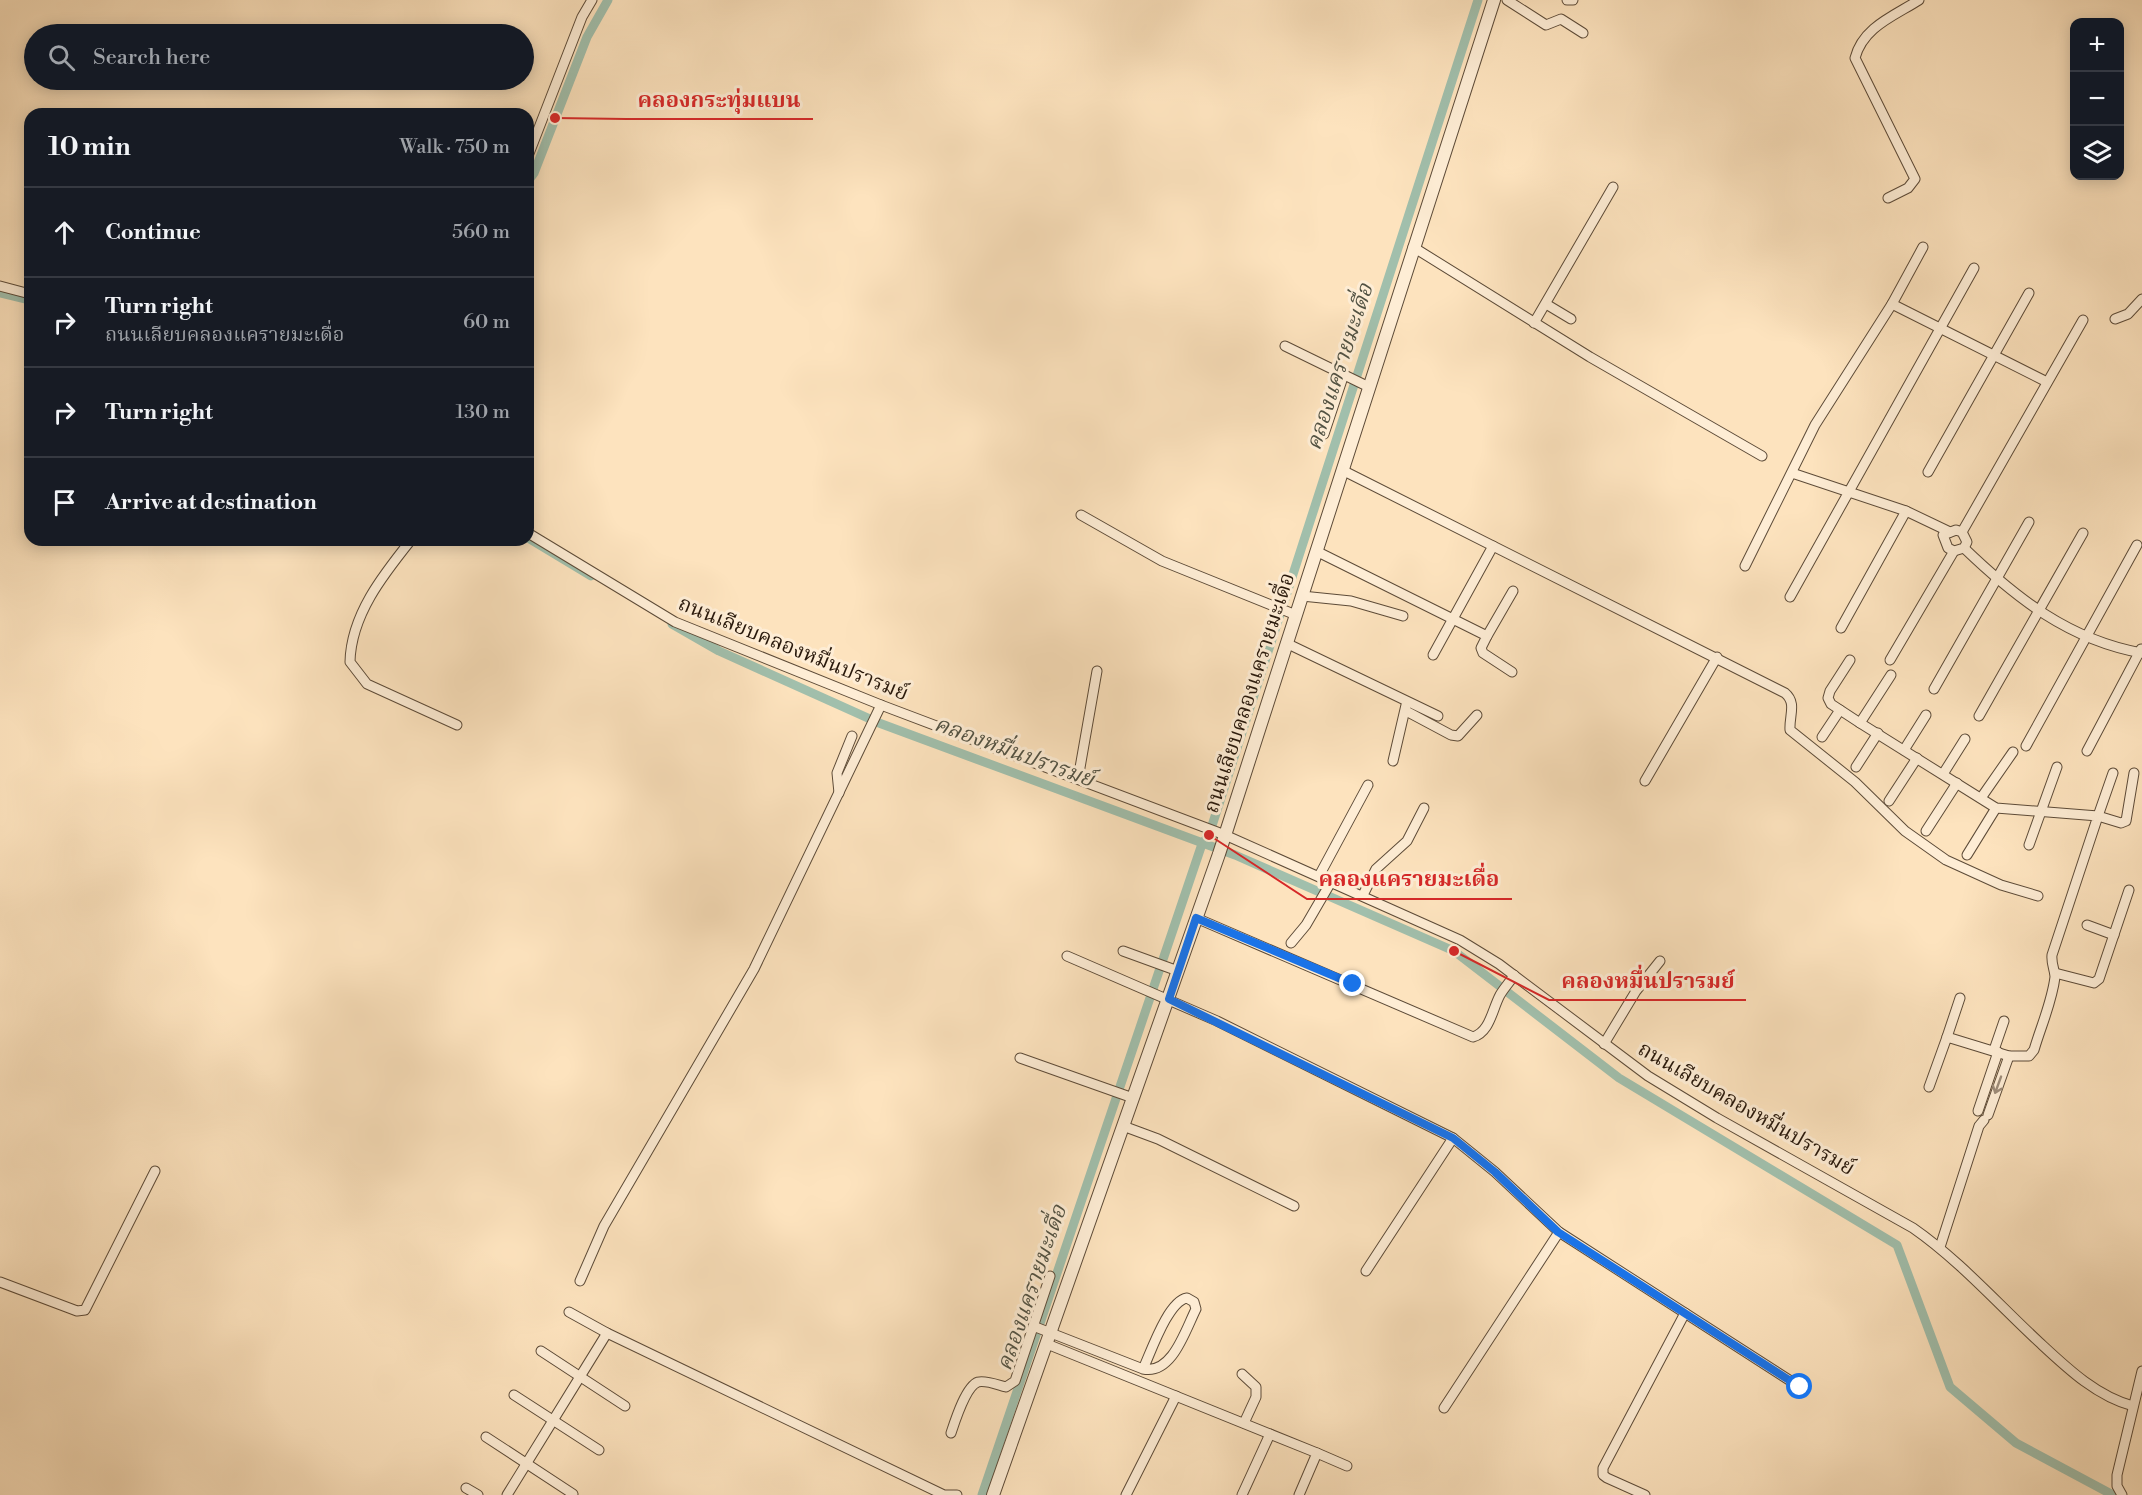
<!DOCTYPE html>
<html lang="en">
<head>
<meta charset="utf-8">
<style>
  :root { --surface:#171b24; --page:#20242c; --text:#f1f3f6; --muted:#9ea1a6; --line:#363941 }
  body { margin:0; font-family:"Libre Bodoni","Noto Serif Thai",serif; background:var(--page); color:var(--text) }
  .controls { position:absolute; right:18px; top:18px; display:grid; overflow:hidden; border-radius:12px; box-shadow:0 3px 15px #0003 }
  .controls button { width:54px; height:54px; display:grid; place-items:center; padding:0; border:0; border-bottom:2px solid var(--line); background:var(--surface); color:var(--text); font:30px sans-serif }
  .stop { position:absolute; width:18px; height:18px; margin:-14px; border:4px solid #1a73e8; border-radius:50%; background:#fff }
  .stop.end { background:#1a73e8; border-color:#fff; box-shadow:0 2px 6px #0008 }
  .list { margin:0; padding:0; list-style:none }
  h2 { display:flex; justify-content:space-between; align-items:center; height:78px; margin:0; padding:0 24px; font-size:26px }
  h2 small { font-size:20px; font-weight:400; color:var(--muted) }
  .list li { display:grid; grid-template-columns:39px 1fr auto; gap:18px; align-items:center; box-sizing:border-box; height:90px; padding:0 24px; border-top:2px solid var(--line) }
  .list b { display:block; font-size:22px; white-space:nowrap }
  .list p { margin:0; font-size:20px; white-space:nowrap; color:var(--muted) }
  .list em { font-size:20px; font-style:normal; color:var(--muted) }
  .icon { flex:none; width:33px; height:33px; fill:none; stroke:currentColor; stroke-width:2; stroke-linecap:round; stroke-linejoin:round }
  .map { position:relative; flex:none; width:2142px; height:1495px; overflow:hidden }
  .search { position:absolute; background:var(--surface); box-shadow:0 3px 15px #0003; left:24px; top:24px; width:510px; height:66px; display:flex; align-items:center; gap:15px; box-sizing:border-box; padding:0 21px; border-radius:33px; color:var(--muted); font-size:22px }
  .panel { position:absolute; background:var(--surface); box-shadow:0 3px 15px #0003; left:24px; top:108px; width:510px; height:438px; border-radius:18px }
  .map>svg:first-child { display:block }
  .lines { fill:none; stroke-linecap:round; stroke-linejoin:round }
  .canal { stroke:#a1bfac; stroke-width:9 }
  .minor-casing { stroke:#5d4b38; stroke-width:11 }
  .tertiary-casing { stroke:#5d4b38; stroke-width:14 }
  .minor { stroke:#feedd5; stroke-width:9 }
  .tertiary { stroke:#feedd5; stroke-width:12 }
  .oneway { stroke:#9e8d7a }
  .route { stroke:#1a73e8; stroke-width:8 }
  .labels { text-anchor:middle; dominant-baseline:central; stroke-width:6; stroke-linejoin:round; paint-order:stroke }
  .street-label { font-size:21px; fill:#28180b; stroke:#feedd5 }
  .water-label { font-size:22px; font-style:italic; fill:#525243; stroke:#feedd5 }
  .leader { fill:none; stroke:#d62828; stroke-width:2 }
  .callout-dot { fill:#d62828; stroke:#feedd5; stroke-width:2 }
  .callout-label { font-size:22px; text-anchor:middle; font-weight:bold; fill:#d62828; stroke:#feedd5; stroke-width:6; stroke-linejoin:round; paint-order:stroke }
</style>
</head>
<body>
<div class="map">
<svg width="2142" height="1495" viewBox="0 0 2142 1495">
  <rect width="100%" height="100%" fill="#fde3be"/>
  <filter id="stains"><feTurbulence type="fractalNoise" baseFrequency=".00333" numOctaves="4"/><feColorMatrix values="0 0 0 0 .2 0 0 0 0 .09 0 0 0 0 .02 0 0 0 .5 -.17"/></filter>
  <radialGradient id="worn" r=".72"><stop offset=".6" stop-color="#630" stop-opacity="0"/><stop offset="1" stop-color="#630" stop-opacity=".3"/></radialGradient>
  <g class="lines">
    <g class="canal">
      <path d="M528,181l6,-8 53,-136 21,-37"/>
      <path d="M0,293l30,7"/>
      <path d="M528,538l63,38"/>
      <path d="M672,624l47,27 160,72 356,132 219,96 165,127 278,167 53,142 66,56 97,52"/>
      <path d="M982,1495l220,-651 7,-9 269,-835"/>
    </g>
    <defs>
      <g id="minor">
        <path d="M1507,0l39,25 15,-6 22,14"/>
        <path d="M1567,0h6"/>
        <path d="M528,156l54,-139 10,-17"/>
        <path d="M1888,198l20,-10 7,-9 -60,-121c8,-31 39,-42 64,-58"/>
        <path d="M1413,247l177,110 172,99"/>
        <path d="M0,286l30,8"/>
        <path d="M1546,304l25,15"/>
        <path d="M1892,304l155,78"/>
        <path d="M2115,319l13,-5 14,-15"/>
        <path d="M1534,323l79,-136"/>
        <path d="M1285,346l84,41"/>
        <path d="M1324,434l20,-60"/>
        <path d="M1342,470l443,223c12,10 4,23 5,37l65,52 50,49 41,29 55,25 37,11"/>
        <path d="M1928,472l101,-179"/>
        <path d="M1792,473l114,38 44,21"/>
        <path d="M1081,515l81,46 134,54"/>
        <path d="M1956,530l6,2 5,10 -3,6 -10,3 -6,-3 -5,-13z"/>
        <path d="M1962,532l121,-212"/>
        <path d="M528,533l147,89 206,83 344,130 235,105 39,24 149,112 69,42 196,110c46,32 85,76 126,114 28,26 57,54 94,64"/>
        <path d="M411,540c-28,35 -60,75 -61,122l17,22 90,41"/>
        <path d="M1964,548c52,50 105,92 178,105"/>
        <path d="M1316,551l171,85 -6,12 2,5 29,19"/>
        <path d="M1745,566l70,-141 77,-121 31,-57"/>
        <path d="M1302,596l49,5 52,15"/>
        <path d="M1790,597l184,-329"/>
        <path d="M1841,628l65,-117"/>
        <path d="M1487,636l26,-45"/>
        <path d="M1286,643l152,73"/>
        <path d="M1433,655l60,-109"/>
        <path d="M1850,660l-20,31 -2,7 3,6 29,19 136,85 102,8 -46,139c-1,9 3,15 3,22 -3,25 -14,49 -21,73l-5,6h-20l-62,-19 -18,50"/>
        <path d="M1890,660l64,-109"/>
        <path d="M1934,689l95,-167"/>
        <path d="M1406,711l45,24 7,1 19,-21"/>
        <path d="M1979,716l104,-183"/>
        <path d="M1860,723l31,-48"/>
        <path d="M1822,737l18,-27"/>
        <path d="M2026,746l111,-201"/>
        <path d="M1904,750l22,-35"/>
        <path d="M2087,751l54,-102"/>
        <path d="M1393,761l13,-56"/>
        <path d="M1856,767l22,-34"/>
        <path d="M2113,773l-15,43 23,7 5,-2 8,-48"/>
        <path d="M1943,774l22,-35"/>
        <path d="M1078,779l19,-108"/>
        <path d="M1645,781l72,-124"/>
        <path d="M839,793l-2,-20 15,-37"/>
        <path d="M1981,798l32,-46"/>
        <path d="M1889,801l28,-43"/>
        <path d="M1926,831l31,-48"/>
        <path d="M2029,845l28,-78"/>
        <path d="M1967,855l29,-47"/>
        <path d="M1319,876l49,-91"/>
        <path d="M1363,895l13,-26 31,-28 17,-33"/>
        <path d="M1196,918l277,119c17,-5 19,-27 27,-42 4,-7 10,-13 14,-20"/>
        <path d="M2087,925l27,10"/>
        <path d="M1291,943l15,-18 25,-43"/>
        <path d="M1123,951l55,20"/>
        <path d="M1067,956l150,65 236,117 42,34 64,60 241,155"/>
        <path d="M2055,973l39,10 5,-4 30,-89"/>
        <path d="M1947,1037l13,-39"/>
        <path d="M1604,1044l32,-53 24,-30"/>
        <path d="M1994,1050l10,-29"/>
        <path d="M1020,1058l113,40"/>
        <path d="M1978,1111l20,-59"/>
        <path d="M1988,1115l21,-59"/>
        <path d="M1123,1126l35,13 136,67"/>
        <path d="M1940,1247l39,-121 5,-6"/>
        <path d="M1366,1271l87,-133"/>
        <path d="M580,1281l24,-55 150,-257 127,-264"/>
        <path d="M0,1282l77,29 8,-1 70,-139"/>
        <path d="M569,1312l38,21 337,162h13"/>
        <path d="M1033,1326l110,43c29,6 42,-38 53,-60l-2,-7 -7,-4c-19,3 -36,54 -44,71"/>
        <path d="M1047,1344l270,109 -18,42"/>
        <path d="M541,1351l84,55"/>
        <path d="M1242,1374l14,13v10l-12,26"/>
        <path d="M514,1395l85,55"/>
        <path d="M1444,1408l115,-176"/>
        <path d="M951,1433c4,-12 15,-47 27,-51 8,-2 20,3 28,5l9,-6 35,-105"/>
        <path d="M486,1437l87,57"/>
        <path d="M1317,1453l30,13"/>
        <path d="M466,1488l12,7"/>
        <path d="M507,1495l100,-162"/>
        <path d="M1126,1495l50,-99"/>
        <path d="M1242,1495l28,-61"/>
        <path d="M1645,1495l-38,-17 -4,-3v-7l82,-155"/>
        <path d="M2122,1495l-5,-9v-11l25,-104"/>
      </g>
      <path id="tertiary" d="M993,1495l226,-641 275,-854"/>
    </defs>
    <use href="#minor" class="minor-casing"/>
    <use href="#tertiary" class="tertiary-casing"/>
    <use href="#minor" class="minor"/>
    <use href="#tertiary" class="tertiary"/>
  </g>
  <defs><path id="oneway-shaft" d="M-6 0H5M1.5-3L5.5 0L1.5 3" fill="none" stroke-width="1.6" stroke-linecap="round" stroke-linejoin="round" transform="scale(1.5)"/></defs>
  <use class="oneway" href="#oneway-shaft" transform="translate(1998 1085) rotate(110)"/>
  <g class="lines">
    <path class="route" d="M1353,984l-157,-66 -27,81 284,139 42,34 63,60 242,155"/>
  </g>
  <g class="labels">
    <g class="street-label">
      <text transform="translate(793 649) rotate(22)">ถนนเลียบคลองหมื่นปรารมย์</text>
      <text transform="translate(1250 693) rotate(-72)">ถนนเลียบคลองแครายมะเดื่อ</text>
      <text transform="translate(1746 1109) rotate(30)">ถนนเลียบคลองหมื่นปรารมย์</text>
    </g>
    <g class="water-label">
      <text transform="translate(1340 367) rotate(-72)">คลองแครายมะเดื่อ</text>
      <text transform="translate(1014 752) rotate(20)">คลองหมื่นปรารมย์</text>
      <text transform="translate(1032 1288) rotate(-71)">คลองแครายมะเดื่อ</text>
    </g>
  </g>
  <path class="leader" d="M555 118L626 119H813M1209 835L1307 899H1512M1454 951L1549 1000H1746"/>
  <g class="callout-dot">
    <circle cx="555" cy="118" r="6"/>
    <circle cx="1209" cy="835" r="6"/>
    <circle cx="1454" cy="951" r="6"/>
  </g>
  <g class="callout-label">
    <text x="719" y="107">คลองกระทุ่มแบน</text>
    <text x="1409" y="886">คลองแครายมะเดื่อ</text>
    <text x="1648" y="988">คลองหมื่นปรารมย์</text>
  </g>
  <rect width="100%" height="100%" filter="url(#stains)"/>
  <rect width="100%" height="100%" fill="url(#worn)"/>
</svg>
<div class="controls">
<button>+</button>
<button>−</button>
<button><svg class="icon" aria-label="layers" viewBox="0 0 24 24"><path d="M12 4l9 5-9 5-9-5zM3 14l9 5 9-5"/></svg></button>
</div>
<div class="stop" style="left:1800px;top:1387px"></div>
<div class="stop end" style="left:1353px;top:984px"></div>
<div class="search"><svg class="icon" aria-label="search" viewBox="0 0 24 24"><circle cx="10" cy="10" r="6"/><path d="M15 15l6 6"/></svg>Search here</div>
<section class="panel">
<h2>10 min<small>Walk · 750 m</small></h2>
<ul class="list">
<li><svg class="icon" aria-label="ahead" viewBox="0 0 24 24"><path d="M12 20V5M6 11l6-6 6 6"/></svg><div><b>Continue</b></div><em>560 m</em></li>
<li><svg class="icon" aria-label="right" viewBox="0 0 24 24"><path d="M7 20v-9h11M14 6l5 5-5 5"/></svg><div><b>Turn right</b><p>ถนนเลียบคลองแครายมะเดื่อ</p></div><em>60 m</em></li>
<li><svg class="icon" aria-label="right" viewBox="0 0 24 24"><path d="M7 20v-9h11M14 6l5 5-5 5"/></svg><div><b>Turn right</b></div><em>130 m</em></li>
<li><svg class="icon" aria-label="arrive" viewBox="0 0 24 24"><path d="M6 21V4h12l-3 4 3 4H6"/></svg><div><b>Arrive at destination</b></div></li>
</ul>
</section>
</div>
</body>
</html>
